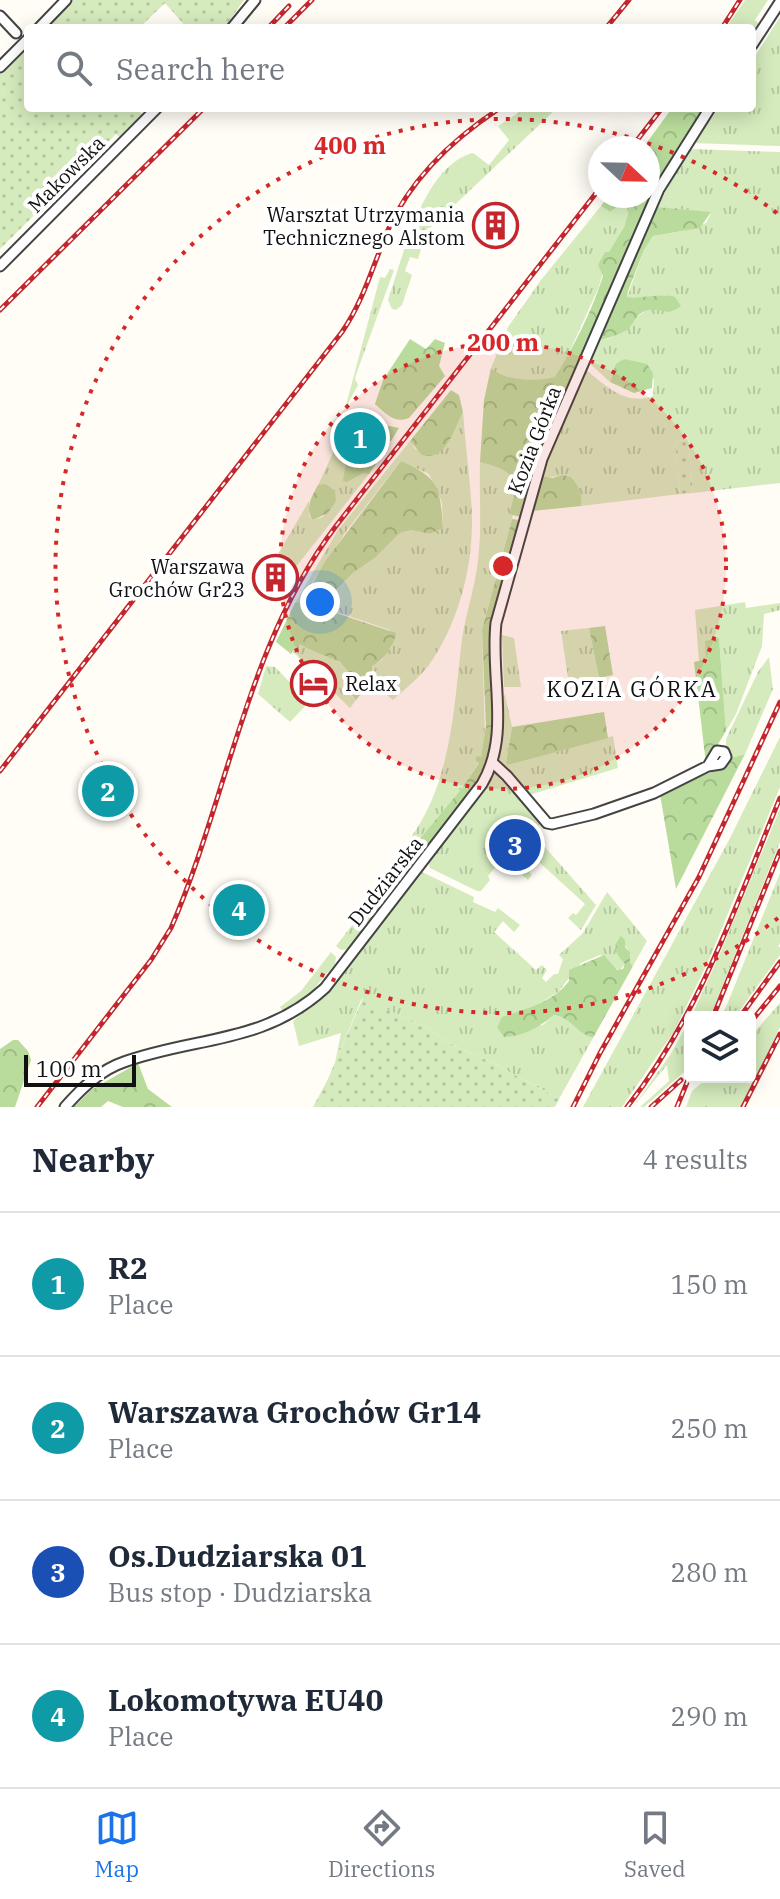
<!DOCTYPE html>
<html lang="en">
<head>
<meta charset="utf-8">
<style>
  :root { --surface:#fff; --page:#f6f6f7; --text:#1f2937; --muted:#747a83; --line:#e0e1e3; --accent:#1a73e8 }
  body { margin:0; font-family:"IBM Plex Serif",serif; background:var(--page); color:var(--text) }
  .controls { position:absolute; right:24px; bottom:24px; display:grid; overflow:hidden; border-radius:8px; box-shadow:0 4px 20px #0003 }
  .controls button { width:72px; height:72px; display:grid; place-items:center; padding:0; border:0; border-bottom:2px solid var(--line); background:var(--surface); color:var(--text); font:40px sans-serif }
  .compass { position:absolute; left:588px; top:136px; width:72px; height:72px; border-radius:50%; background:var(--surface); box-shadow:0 4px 20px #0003; rotate:112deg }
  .scale { position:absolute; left:24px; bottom:20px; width:112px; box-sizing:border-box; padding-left:8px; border:4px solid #111; border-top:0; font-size:22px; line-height:28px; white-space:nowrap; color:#111; -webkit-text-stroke:6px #fff; paint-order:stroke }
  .you { position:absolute; left:320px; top:602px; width:28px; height:28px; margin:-20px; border:6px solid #fff; border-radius:50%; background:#1a73e8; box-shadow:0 0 0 12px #1a73e833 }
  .badge { display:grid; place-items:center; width:52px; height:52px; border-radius:50%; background:var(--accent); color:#fff; font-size:26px; font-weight:700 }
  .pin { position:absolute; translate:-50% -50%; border:4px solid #fff; box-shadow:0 2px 8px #0006 }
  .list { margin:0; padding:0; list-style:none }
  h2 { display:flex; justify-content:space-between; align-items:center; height:104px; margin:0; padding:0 32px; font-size:34px }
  h2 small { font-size:26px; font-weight:400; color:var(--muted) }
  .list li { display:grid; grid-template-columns:52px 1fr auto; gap:24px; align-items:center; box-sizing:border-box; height:144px; padding:0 32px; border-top:2px solid var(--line) }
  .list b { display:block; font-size:30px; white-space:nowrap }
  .list p { margin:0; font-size:26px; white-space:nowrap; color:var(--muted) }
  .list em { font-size:26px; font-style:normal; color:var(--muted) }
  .icon { flex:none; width:44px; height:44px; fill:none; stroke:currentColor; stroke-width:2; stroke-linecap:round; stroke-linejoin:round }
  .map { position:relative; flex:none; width:780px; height:1107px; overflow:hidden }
  .search { position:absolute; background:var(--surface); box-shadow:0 4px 20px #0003; left:24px; right:24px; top:24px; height:88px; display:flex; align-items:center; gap:20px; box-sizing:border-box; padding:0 28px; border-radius:8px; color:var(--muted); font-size:30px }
  .sheet { height:680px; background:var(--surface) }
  nav { display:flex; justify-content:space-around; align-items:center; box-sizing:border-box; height:112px; border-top:2px solid var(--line); background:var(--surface); font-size:22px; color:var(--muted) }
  nav a { display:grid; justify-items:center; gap:4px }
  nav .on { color:var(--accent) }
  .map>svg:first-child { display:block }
  .grass { fill:url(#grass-tufts); fill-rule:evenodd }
  .forest { fill:url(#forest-crowns) }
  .garden { fill:url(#garden-dots) }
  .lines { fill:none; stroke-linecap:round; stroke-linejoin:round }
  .street-casing { stroke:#444; stroke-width:13 }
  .street { stroke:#fff; stroke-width:9 }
  .rail-casing { stroke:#c4262e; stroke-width:5 }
  .rail { stroke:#fff; stroke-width:2; stroke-dasharray:6; stroke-linecap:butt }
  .ring { fill:none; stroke:#d62828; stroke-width:4; stroke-dasharray:4 8 }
  .labels { text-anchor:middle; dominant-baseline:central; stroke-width:8; stroke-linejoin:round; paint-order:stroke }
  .street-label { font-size:20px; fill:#111; stroke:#fff }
  .poi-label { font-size:20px; fill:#111; stroke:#fff; text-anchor:end }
  .neighbourhood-label { font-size:22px; letter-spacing:2px; fill:#111; stroke:#fff }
  .centre { fill:#d62828; stroke:#fff; stroke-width:4 }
  .ring-label { font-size:24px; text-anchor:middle; font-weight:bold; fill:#d62828; stroke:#fff; stroke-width:8; stroke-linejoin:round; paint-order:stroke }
</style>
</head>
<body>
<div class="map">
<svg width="780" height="1107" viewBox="0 0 780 1107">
  <defs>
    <pattern id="grass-tufts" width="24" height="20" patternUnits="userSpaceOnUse" patternTransform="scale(2)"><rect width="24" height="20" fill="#d5ebbd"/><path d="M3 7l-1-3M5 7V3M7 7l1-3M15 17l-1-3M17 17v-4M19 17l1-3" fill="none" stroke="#b6c8a1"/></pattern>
    <pattern id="forest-crowns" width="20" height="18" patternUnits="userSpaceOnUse" patternTransform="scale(2)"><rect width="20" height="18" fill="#b9dc9c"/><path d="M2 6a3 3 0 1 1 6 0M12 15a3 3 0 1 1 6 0" fill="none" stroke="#9ebc85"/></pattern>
    <pattern id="garden-dots" width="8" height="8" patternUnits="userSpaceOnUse" patternTransform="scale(2)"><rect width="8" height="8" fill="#d5ebbd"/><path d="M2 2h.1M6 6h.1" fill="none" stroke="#b6c8a1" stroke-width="1.8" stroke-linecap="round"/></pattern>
  </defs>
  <rect width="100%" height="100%" fill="#fffdf5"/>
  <g class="grass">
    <path d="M745,0h23l-13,20 6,5 -9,14v-11h-26z"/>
    <path d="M780,17v129l-87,-3 26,-35h33v-47z"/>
    <path d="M526,108h31l-131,124 -8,27 -8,-2 -5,14 7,4 -10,30 -6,5 -4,-1 -4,-9c15,-43 35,-135 85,-147l16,12 20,-25 -11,-14z"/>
    <path d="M689,149l91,3v331l-87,10 -5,-53 -13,1 5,53 -99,12c2,-13 -3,-19 -10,-29 -11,-3 -19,2 -29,-1l2,-7 42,-99c20,16 40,36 67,26l1,-17 -41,-7 -3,10 -22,-20 9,-22 13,-2 15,-7 11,-13 30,-23 -13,3 -26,-1 17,-47 9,-14 30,-5 23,-8 5,-10 -54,-6z"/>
    <path d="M625,201l6,3 -7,23 -15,26 -11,36 -31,68 -12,21c-18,4 -50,3 -64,-10l17,-41 33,-47 60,-74 9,6z"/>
    <path d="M390,269l4,1 -37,102 -2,7 3,6 -13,24 35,-132 5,1z"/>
    <path d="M463,412c2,29 6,58 8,87 5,56 -9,119 -42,166 -10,13 -24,24 -36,35l-21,-17 3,-5 -3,-12 9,-5 11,-15 -2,-16 -80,-27h-15l43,-73 72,-89 6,9 41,-27zM401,461l28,13 13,28 1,26 -13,6 -19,-4 -11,3 -24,24 -23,16 -22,24 -16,-2 -3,-12 35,-53z"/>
    <path d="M334,451l16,7 -5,9 -1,14 19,-8 6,1 -77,98 -9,-3 3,-5 -2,-2 -4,4 -5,-3 2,-7 32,-55v14l4,5 10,-3 13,-16 -3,-13 -15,-3z"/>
    <path d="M480,462c16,4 28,6 36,23l-6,29 3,1 -31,115 3,111 -4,16 -6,3 4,2 -17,26 -55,66 -5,-5c50,-60 51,-136 60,-210 4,-26 13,-52 16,-78 4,-33 1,-66 2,-99z"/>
    <path d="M745,602l1,6 34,-5v7l-16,4 -2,32 -26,68 -10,17 -7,-92 -13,20 -7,2 -4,-51z"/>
    <path d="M589,628l10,50 -30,6 -8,-53z"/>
    <path d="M502,635l12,3 7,49h-17z"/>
    <path d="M297,645c16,3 43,13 53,27 -3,12 -4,20 6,28l-6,8 -57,-56z"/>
    <path d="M769,657l4,32 -28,65 -17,5 2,-9 -4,-3v-8l32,-67z"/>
    <path d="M266,666l9,1 34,35 -19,20 -32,-28z"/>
    <path d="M505,695l7,32 -6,36 2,2 105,-29 5,32 -89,27 -30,-36 2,-62z"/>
    <path d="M780,737v50l-72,175 -35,71 -51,74h-39l146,-267z"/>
    <path d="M494,773l5,1 39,41 2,9 -3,4 -3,-2 -15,17 -2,-2 -29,35 2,4 -9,11h-4l-47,-23 -2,-7z"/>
    <path d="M780,809v33l-70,175h-19l28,-61z"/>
    <path d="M544,846l52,59 -15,25 -13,-12 5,-5 3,2 9,-11 -46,-42 -10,10 3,3 -4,5 -10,-9 22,-24z"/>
    <path d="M403,859l7,7v6l-18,18 -42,59 -9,1 -5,-4z"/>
    <path d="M422,872l52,25 -1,5 22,10 3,-4 22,17 -6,7 -11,-11 -9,11 42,38 6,-5 5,5 -5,8 4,4 8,-8h4l5,-15 -4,-4 24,-22 24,-41 40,49 -14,25 -3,-1 -2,-16 -10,-11 -3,9 10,17 -5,6 -7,-2 -7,-11 -6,-2 -19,8 -23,29 -23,14 -33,12 -5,9 46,-2 11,-10c19,4 19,16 39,23l-34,61 -68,-37 -41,-18 -21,-15 -67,-31 -27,65 6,-30 -42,13 -6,-25 37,-32z"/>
    <path d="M780,873v70l-2,4h2v8l-45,62h-13z"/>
    <path d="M331,952l5,5 -1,7 -27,32 -24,18 -4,-7 21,-16z"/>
    <path d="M780,1003v24l-39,80h-55l6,-16 17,-14h41v-40z"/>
    <path d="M690,1019v48l-46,40h-4l29,-26 -2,-16 -34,42 37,-52z"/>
  </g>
  <g class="forest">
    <path d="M672,108h33c-68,132 -143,265 -185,409l-11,-3c11,-35 6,-43 -29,-52l4,-62 7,-32c14,13 46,14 64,9 19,-31 37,-66 48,-101l-5,-11 7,-13h4l15,-25 7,-23 -6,-3 -15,11 -9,-6 7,-10h40v-48h-5z"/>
    <path d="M657,207l54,5 -11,16 -47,8 -9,14 -16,41 -1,6c15,2 33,-4 48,0l6,9c-16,12 -22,0 -36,5 -10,4 -11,13 -18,19 -8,5 -20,9 -30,10l50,-115z"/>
    <path d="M410,339l16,10 9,-10 10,4 -6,23 6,10 -36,42c-14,6 -23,-4 -34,-14l8,-24z"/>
    <path d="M624,359l23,5 6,9 -1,15 -18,5 -24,-11 6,-18z"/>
    <path d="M451,390l8,5 4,17c-9,16 -17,50 -41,43l-12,-14z"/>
    <path d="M379,424l20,4 -8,13c-13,0 -19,12 -15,23l-7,10 -6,-1 -16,9 -4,-1 2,-14 5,-9 12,5z"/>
    <path d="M401,461c39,17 39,27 42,67l-13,6 -19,-4 -11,3 -24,24 -23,16 -23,24 -22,-5 18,-32z"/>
    <path d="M562,475l9,2c8,10 12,16 10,29l-49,5 10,-35 11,2z"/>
    <path d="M325,484l10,6 1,11 -8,12 -15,7c-9,-11 -1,-24 5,-35z"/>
    <path d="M512,519l7,1 -28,101 -1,15c-2,34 6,68 3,101 -5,48 -46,86 -74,122l-12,-5 55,-66 17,-25 -4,-3 2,-4 4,1 5,-30 -4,-97z"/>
    <path d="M303,602l93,31c-2,13 -12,27 -24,33 2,21 -2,17 -16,34l-8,-9 1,-19 -9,-10 -40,-17 -5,3 -4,6 -15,-12 19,-39z"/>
    <path d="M605,626l8,49 -14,3 -10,-50z"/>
    <path d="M719,638l7,93 -20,33 -12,-102 12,-3 -1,-18z"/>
    <path d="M604,712l4,26 -100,27 -2,-2 6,-36z"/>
    <path d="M745,754l-69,135 -16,-95 63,-27 5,-8z"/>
    <path d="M621,936l4,4v7l5,5v11l3,3 -40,72c-20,-7 -20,-19 -39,-23 -16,13 -30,21 -50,22l-7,-10 5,-10c24,-8 51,-15 67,-36v-11l35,-15 13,15 6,-1 2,-5c-8,-9 -15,-17 -4,-28z"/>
    <path d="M13,1040h5l10,11 3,9 -16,47h-15v-58z"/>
    <path d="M138,1063l10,26 24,18h-49l-15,-6 -7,6h-27l17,-17z"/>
  </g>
  <g class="garden">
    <path d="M73,0h171l-20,28h-37l-22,-25 -26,25h-94z"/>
    <path d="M28,45v63h108l8,8 -23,22 -5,-4 -116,115v-177z"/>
    <path d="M688,440l5,53 -13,1 -5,-53z"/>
    <path d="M363,998l66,31 21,15 41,18 68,37 -4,8h-242l14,-26z"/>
  </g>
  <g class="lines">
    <defs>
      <g id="street">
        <path d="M0,16l16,17"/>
        <path d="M39,28l27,-28"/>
        <path d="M232,28l23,-28"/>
        <path d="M752,45l28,-43"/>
        <path d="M0,67l28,-28"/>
        <path d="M0,266l157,-158"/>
        <path d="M493,763l14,13 40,47 5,1 42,-10 60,-21 54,-27 13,-2 5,-7 -2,-5 -7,-1 -9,15"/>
        <path d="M65,1107c16,-18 35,-37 59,-45 73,-26 140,-18 201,-74l157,-204c29,-49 8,-107 14,-161l46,-164 117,-270 51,-81"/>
      </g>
    </defs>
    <use href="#street" class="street-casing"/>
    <use href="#street" class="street"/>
    <defs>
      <g id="rail">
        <path d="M268,28l21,-22"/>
        <path d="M284,28l28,-28"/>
        <path d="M606,28l23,-28"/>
        <path d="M722,28l18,-28"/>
        <path d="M631,148l31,-40"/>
        <path d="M0,310l204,-202"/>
        <path d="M0,771l342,-439c22,-32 31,-67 46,-102 23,-52 65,-91 112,-122"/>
        <path d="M713,1017l67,-166"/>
        <path d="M740,1017l40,-55"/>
        <path d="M750,1023l30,-37"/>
        <path d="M37,1107l114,-147 20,-32c57,-131 76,-285 165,-402l264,-338"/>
        <path d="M573,1107l27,-54 99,-176 81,-175"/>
        <path d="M627,1107c72,-91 109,-202 153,-309"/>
        <path d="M651,1107l30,-27"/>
        <path d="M677,1107l13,-32"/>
        <path d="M743,1107l37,-73"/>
      </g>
    </defs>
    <use href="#rail" class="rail-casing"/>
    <use href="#rail" class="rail"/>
  </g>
  <circle cx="503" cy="566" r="223" fill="#d62828" fill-opacity=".12"/>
  <g class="ring">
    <circle cx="503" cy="566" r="223"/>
    <path d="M778 918A447 447 0 1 1 778 214"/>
  </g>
  <defs>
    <symbol id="building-ring" viewBox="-11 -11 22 22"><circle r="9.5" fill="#fff" stroke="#c4262e" stroke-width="1.5"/><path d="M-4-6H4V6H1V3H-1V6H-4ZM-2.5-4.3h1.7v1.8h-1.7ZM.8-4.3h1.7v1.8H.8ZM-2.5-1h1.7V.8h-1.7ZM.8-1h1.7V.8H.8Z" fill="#c4262e"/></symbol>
    <symbol id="hotel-ring" viewBox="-11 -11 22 22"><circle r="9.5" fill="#fff" stroke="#c4262e" stroke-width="1.5"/><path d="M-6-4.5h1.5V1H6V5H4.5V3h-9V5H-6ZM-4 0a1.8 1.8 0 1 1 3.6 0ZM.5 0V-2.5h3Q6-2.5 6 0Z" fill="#c4262e"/></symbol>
  </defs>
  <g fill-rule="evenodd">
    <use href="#building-ring" x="470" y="200" width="51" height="51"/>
    <use href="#building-ring" x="250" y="552" width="51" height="51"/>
    <use href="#hotel-ring" x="288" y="658" width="51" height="51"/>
  </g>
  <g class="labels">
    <g class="street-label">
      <text transform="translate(66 174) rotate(-45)">Makowska</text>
      <text transform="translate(534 440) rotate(-69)">Kozia Górka</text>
      <text transform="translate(385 881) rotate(-52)">Dudziarska</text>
    </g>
    <g class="poi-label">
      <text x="465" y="214">Warsztat Utrzymania<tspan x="465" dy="23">Technicznego Alstom</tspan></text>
      <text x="245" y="566">Warszawa<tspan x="245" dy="23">Grochów Gr23</tspan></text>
      <text x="345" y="683" text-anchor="start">Relax</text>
    </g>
    <g class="neighbourhood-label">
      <text x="632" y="688">KOZIA GÓRKA</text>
    </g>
  </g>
  <circle cx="503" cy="566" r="12" class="centre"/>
  <g class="ring-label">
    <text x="350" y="154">400 m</text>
    <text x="503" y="351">200 m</text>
  </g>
</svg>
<div class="controls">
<button><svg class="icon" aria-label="layers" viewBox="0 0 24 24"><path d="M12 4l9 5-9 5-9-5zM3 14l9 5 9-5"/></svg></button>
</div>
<svg class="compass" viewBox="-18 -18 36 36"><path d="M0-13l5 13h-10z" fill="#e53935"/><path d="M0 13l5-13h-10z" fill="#747a83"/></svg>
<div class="scale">100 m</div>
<div class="you"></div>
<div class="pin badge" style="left:360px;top:438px;background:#0f9aa8">1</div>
<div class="pin badge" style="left:108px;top:791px;background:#0f9aa8">2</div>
<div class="pin badge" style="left:515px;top:845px;background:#1a4fb4">3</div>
<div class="pin badge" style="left:239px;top:910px;background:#0f9aa8">4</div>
<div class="search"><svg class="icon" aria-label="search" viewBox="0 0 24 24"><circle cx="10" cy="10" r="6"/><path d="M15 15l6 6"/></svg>Search here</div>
</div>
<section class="sheet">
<h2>Nearby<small>4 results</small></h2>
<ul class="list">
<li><span class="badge" style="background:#0f9aa8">1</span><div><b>R2</b><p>Place</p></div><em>150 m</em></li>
<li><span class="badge" style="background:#0f9aa8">2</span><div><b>Warszawa Grochów Gr14</b><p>Place</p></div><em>250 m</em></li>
<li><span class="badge" style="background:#1a4fb4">3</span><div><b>Os.Dudziarska 01</b><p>Bus stop · Dudziarska</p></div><em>280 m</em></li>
<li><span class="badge" style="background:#0f9aa8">4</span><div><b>Lokomotywa EU40</b><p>Place</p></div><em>290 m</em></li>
</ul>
</section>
<nav>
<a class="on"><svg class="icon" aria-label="map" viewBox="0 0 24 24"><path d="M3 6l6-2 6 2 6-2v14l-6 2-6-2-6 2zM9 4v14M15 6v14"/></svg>Map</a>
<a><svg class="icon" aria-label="directions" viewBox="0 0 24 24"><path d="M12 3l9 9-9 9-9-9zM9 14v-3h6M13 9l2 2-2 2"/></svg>Directions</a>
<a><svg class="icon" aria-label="saved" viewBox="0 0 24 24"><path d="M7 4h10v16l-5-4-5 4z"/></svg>Saved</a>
</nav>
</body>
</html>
